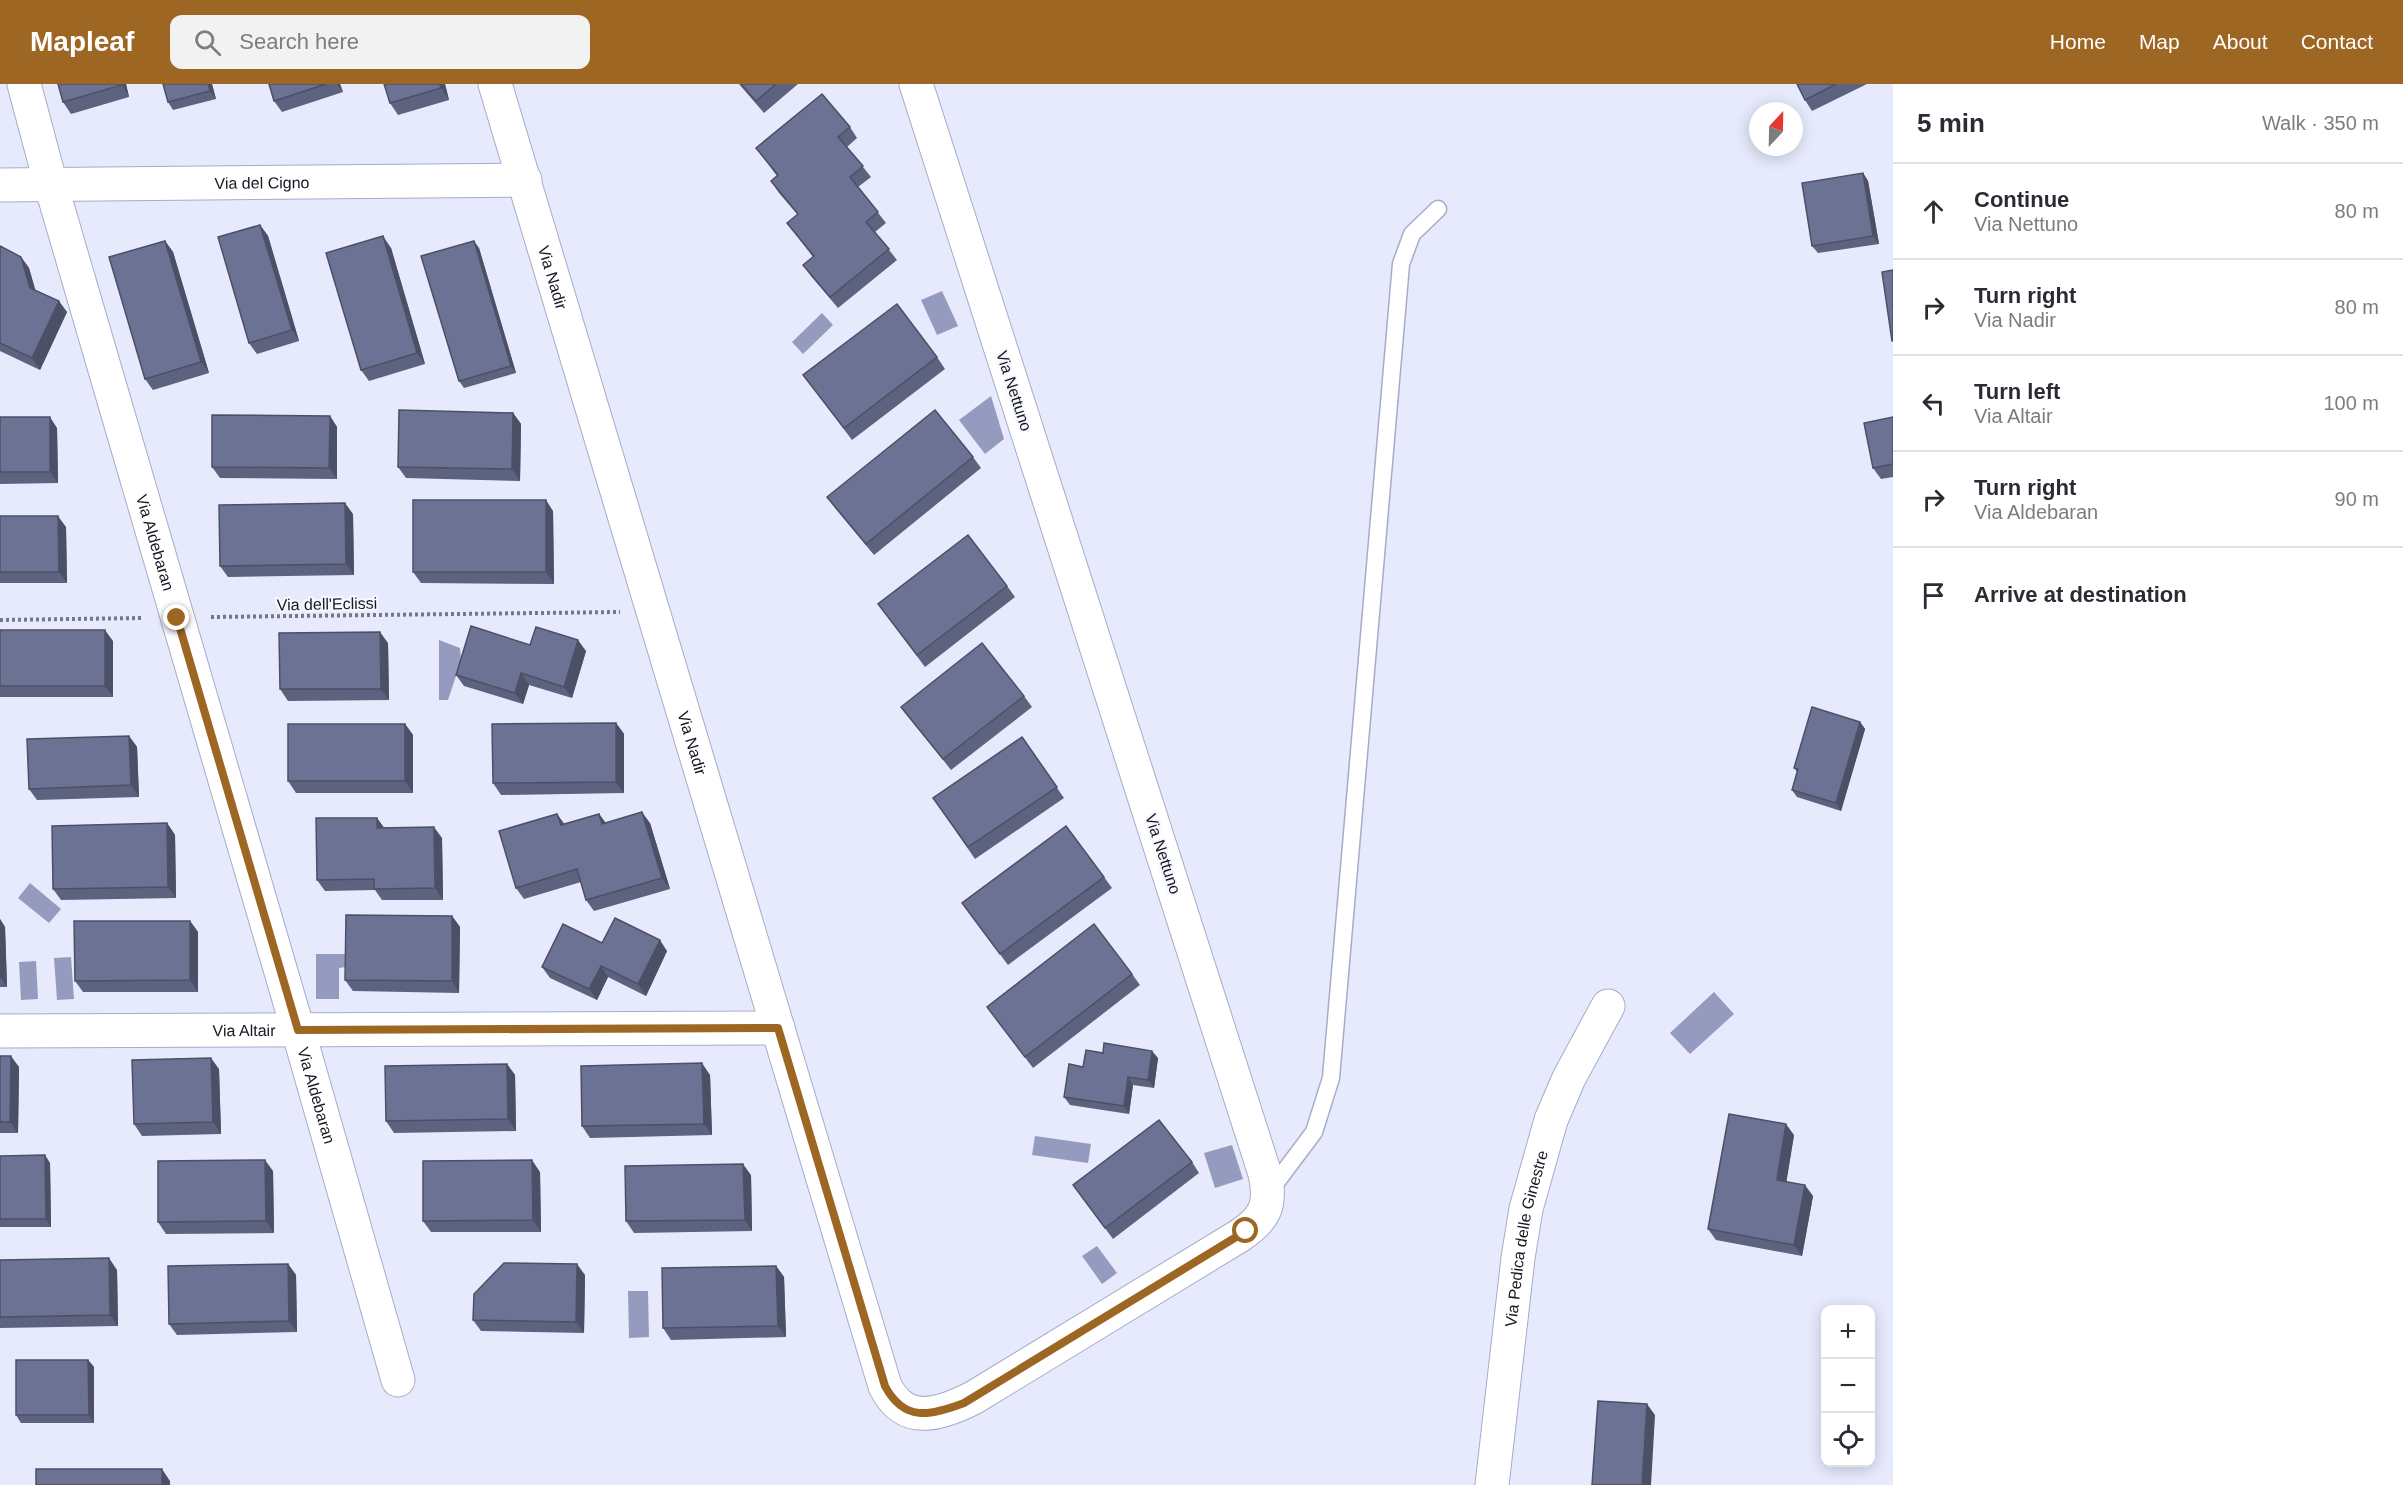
<!DOCTYPE html>
<html lang="en">
<head>
<meta charset="utf-8">
<style>
  :root { --surface:#fff; --page:#f2f2f3; --text:#2b2b33; --muted:#7c7c81; --line:#e1e1e2; --accent:#9e6623 }
  body { margin:0; font-family:Arial,sans-serif; background:var(--page); color:var(--text) }
  .controls { position:absolute; right:18px; bottom:18px; display:grid; overflow:hidden; border-radius:12px; box-shadow:0 3px 15px #0003 }
  .controls button { width:54px; height:54px; display:grid; place-items:center; padding:0; border:0; border-bottom:2px solid var(--line); background:var(--surface); color:var(--text); font:30px sans-serif }
  .compass { position:absolute; left:1749px; top:18px; width:54px; height:54px; border-radius:50%; background:var(--surface); box-shadow:0 3px 15px #0003; rotate:22deg }
  .stop { position:absolute; width:18px; height:18px; margin:-14px; border:4px solid #9e6623; border-radius:50%; background:#fff }
  .stop.end { background:#9e6623; border-color:#fff; box-shadow:0 2px 6px #0008 }
  .list { margin:0; padding:0; list-style:none }
  h2 { display:flex; justify-content:space-between; align-items:center; height:78px; margin:0; padding:0 24px; font-size:26px }
  h2 small { font-size:20px; font-weight:400; color:var(--muted) }
  .list li { display:grid; grid-template-columns:39px 1fr auto; gap:18px; align-items:center; box-sizing:border-box; height:96px; padding:0 24px; border-top:2px solid var(--line) }
  .list b { display:block; font-size:22px; white-space:nowrap }
  .list p { margin:0; font-size:20px; white-space:nowrap; color:var(--muted) }
  .list em { font-size:20px; font-style:normal; color:var(--muted) }
  .icon { flex:none; width:33px; height:33px; fill:none; stroke:currentColor; stroke-width:2; stroke-linecap:round; stroke-linejoin:round }
  .map { position:relative; flex:none; width:1893px; height:1401px; overflow:hidden }
  header { display:flex; align-items:center; gap:36px; box-sizing:border-box; height:84px; padding:0 30px; background:var(--accent); color:#fff }
  header strong { font-size:28px }
  nav { display:flex; gap:33px; margin-inline-start:auto; font-size:21px }
  .search { width:420px; height:54px; background:var(--page); display:flex; align-items:center; gap:15px; box-sizing:border-box; padding:0 21px; border-radius:12px; color:var(--muted); font-size:22px }
  main { display:flex }
  aside { flex:1; background:var(--surface) }
  .map>svg:first-child { display:block }
  .water { fill:#959bbe }
  .lines { fill:none; stroke-linecap:round; stroke-linejoin:round }
  .lane-casing { stroke:#a6acc8; stroke-width:19 }
  .street-casing { stroke:#a6acc8; stroke-width:35 }
  .path { stroke:#747785; stroke-width:4; stroke-dasharray:3 3; stroke-linecap:butt }
  .lane { stroke:#fff; stroke-width:16 }
  .street { stroke:#fff; stroke-width:33 }
  .wall { fill:#5d627e }
  .shaded-wall { fill:#4c5067 }
  .building { fill:#6c7293; stroke:#4c5067; stroke-width:1.5 }
  .route { stroke:#9e6623; stroke-width:8 }
  .labels { text-anchor:middle; dominant-baseline:central; stroke-width:4.5; stroke-linejoin:round; paint-order:stroke }
  .street-label { font-size:16px; fill:#161822; stroke:#f7f8fe }
</style>
</head>
<body>
<header>
<strong>Mapleaf</strong>
<div class="search"><svg class="icon" aria-label="search" viewBox="0 0 24 24"><circle cx="10" cy="10" r="6"/><path d="M15 15l6 6"/></svg>Search here</div>
<nav><a>Home</a><a>Map</a><a>About</a><a>Contact</a></nav>
</header>
<main>
<div class="map">
<svg width="1893" height="1401" viewBox="0 0 1893 1401">
  <rect width="100%" height="100%" fill="#e6eafc"/>
  <g class="water">
    <path d="M942,207l16,35 -21,9 -16,-35z"/>
    <path d="M822,229l11,12 -30,29 -11,-12z"/>
    <path d="M991,312l13,43 -19,15 -26,-34z"/>
    <path d="M439,556l21,8 1,13 -13,39h-9z"/>
    <path d="M30,799l31,26 -12,14 -31,-25z"/>
    <path d="M316,870h29v13l-6,1v31h-23z"/>
    <path d="M71,873l3,42 -17,1 -3,-42z"/>
    <path d="M36,877l2,38 -17,1 -2,-38z"/>
    <path d="M1714,908l20,22 -44,40 -20,-21z"/>
    <path d="M1035,1052l56,8 -3,19 -56,-8z"/>
    <path d="M1232,1061l11,34 -28,9 -11,-35z"/>
    <path d="M1097,1162l20,27 -15,11 -20,-28z"/>
    <path d="M628,1207h20l1,46 -20,1z"/>
  </g>
  <g class="lines">
    <defs>
      <path id="lane" d="M1269,1108l45,-60 17,-54 70,-814 11,-30 26,-25"/>
      <g id="street">
        <path id="s1" d="M24,0l27,101 247,845 100,350"/>
        <path id="s2" d="M495,0l390,1302c20,40 54,29 88,12l266,-162c26,-17 33,-31 26,-62l-349,-1090"/>
        <path id="s3" d="M0,101l525,-5"/>
        <path id="s4" d="M0,947l778,-3"/>
        <path id="s5" d="M1492,1401l26,-227 8,-49 25,-89 18,-42 39,-72"/>
      </g>
    </defs>
    <use href="#lane" class="lane-casing"/>
    <use href="#street" class="street-casing"/>
    <g class="path">
      <path d="M211,533l409,-5"/>
      <path d="M0,536l143,-2"/>
    </g>
    <use href="#lane" class="lane"/>
    <use href="#street" class="street"/>
  </g>
  <g class="wall">
    <path d="M126,0l3,13 -58,17 -8,-12z"/>
    <path d="M212,0l4,15 -43,11 -5,-8z"/>
    <path d="M269,0h71l3,8 -61,20 -8,-11z"/>
    <path d="M445,0l4,16 -51,15 -8,-12z"/>
    <path d="M739,0h59l-34,29z"/>
    <path d="M1797,0h70l-55,27 -7,-11z"/>
    <path d="M850,43l7,11 -10,9 24,30 -13,10 28,36 -11,9 22,28 -59,48 -27,-32 -8,-11 10,-8 -26,-34 11,-8 -19,-22 -8,-12 6,-5 -21,-28z"/>
    <path d="M1863,89l5,8 11,63 -61,9 -6,-7z"/>
    <path d="M260,141l8,11 31,105 -42,13 -8,-11z"/>
    <path d="M165,157l8,11 36,121 -56,17 -8,-11z"/>
    <path d="M0,162l21,11 8,11 6,22 32,22 -27,58 -40,-19z"/>
    <path d="M391,164l34,116 -56,17 -8,-11z"/>
    <path d="M479,164l37,125 -52,15 -5,-7z"/>
    <path d="M937,273l8,12 -93,71 -49,-65z"/>
    <path d="M513,329l8,11 -1,57 -114,-3 -8,-11z"/>
    <path d="M330,332l7,11v52l-117,-1 -8,-11z"/>
    <path d="M0,333l57,11 1,55 -58,1z"/>
    <path d="M1893,333v60l-12,2 -8,-11z"/>
    <path d="M973,373l8,11 -107,87 -39,-47 -8,-11z"/>
    <path d="M553,427l1,73 -133,-1 -8,-11z"/>
    <path d="M353,430l1,61 -126,2 -8,-11z"/>
    <path d="M0,432l66,11 1,56h-67z"/>
    <path d="M1007,502l8,11 -90,70 -47,-63z"/>
    <path d="M0,546l113,11v56h-113z"/>
    <path d="M388,559l1,57 -101,1 -8,-12z"/>
    <path d="M530,561l56,6 -14,47 -43,-13 -6,19 -59,-18 -8,-11z"/>
    <path d="M1024,612l8,11 -81,63 -50,-63z"/>
    <path d="M1860,638l5,7 -24,82 -44,-14 -5,-7 5,-18 -3,-4z"/>
    <path d="M616,639l8,11v59l-123,2 -8,-12z"/>
    <path d="M405,640l8,11v58h-117l-8,-12z"/>
    <path d="M129,652l8,11 2,50 -102,3 -8,-11z"/>
    <path d="M1022,653l42,61 -89,61 -42,-61z"/>
    <path d="M557,730l7,10 35,-10 7,9h44l20,66 -76,22 -8,-11 -5,-18 -57,17 -8,-11z"/>
    <path d="M377,734l7,10 58,10 1,62h-61l-7,-10 -50,1 -8,-11z"/>
    <path d="M167,739l8,12 1,63 -115,2 -8,-11z"/>
    <path d="M1104,793l8,11 -104,77 -38,-51z"/>
    <path d="M452,832l8,11 -1,66 -106,-2 -8,-11z"/>
    <path d="M0,835l5,8 2,60h-7z"/>
    <path d="M190,837l8,11v60h-115l-8,-11z"/>
    <path d="M602,859l65,8 -21,45 -38,-19 -11,23 -47,-22 -8,-11z"/>
    <path d="M1132,890l8,11 -107,83 -46,-61z"/>
    <path d="M1103,969l55,5 -4,30 -21,-3 -4,29 -59,-9 -6,-8 19,-30z"/>
    <path d="M0,972l19,11 -1,66h-18z"/>
    <path d="M507,980l8,11 1,56 -122,2 -8,-12z"/>
    <path d="M219,985l2,65 -79,2 -8,-12z"/>
    <path d="M710,991l2,60 -122,3 -8,-12z"/>
    <path d="M1794,1051l-8,47 27,14 -11,60 -86,-16 -8,-11z"/>
    <path d="M0,1072l50,7 1,64h-51z"/>
    <path d="M1192,1078l7,11 -86,66 -40,-54z"/>
    <path d="M273,1087l1,62 -108,1 -8,-12z"/>
    <path d="M540,1088l1,60h-110l-8,-11z"/>
    <path d="M751,1091l1,56 -118,2 -8,-12z"/>
    <path d="M0,1176l117,10 1,56 -118,2z"/>
    <path d="M288,1180l8,11 1,57 -120,3 -8,-11z"/>
    <path d="M776,1182l8,11 2,60 -115,3 -8,-12z"/>
    <path d="M585,1191l-1,58 -103,-2 -8,-11z"/>
    <path d="M88,1276l6,7v56h-73l-5,-8z"/>
  </g>
  <g class="shaded-wall">
    <path d="M121,0h5l3,13 -7,-12z"/>
    <path d="M208,0h4l4,15 -6,-8z"/>
    <path d="M337,0h3l3,8z"/>
    <path d="M440,0h5l4,16 -8,-12z"/>
    <path d="M1863,89l5,8 11,63 -6,-8z"/>
    <path d="M260,141l8,11 31,105 -7,-11z"/>
    <path d="M383,152l8,12 34,116 -8,-11z"/>
    <path d="M165,157l8,11 36,121 -8,-11z"/>
    <path d="M474,157l5,7 37,125 -5,-7z"/>
    <path d="M21,173l8,11 9,31 -8,-11z"/>
    <path d="M59,217l8,11 -27,58 -8,-12z"/>
    <path d="M513,329l8,11 -1,57 -8,-12z"/>
    <path d="M330,332l7,11v52l-8,-11z"/>
    <path d="M50,333l7,11 1,55 -8,-11z"/>
    <path d="M546,416l7,11 1,73 -8,-12z"/>
    <path d="M345,419l8,11 1,61 -8,-11z"/>
    <path d="M58,432l8,11 1,56 -8,-11z"/>
    <path d="M105,546l8,11v56l-8,-11z"/>
    <path d="M380,548l8,11 1,57 -8,-11z"/>
    <path d="M578,556l8,11 -14,47 -8,-11z"/>
    <path d="M521,589l8,12 -6,19 -8,-11z"/>
    <path d="M1860,638l5,7 -24,82 -5,-8z"/>
    <path d="M616,639l8,11v59l-8,-11z"/>
    <path d="M405,640l8,11v58l-8,-12z"/>
    <path d="M129,652l8,11 2,50 -8,-12z"/>
    <path d="M642,728l8,11 20,66 -8,-11z"/>
    <path d="M557,730l8,11h-4z"/>
    <path d="M599,730l8,11 -5,-1z"/>
    <path d="M377,734l8,11 -8,-1z"/>
    <path d="M167,739l8,12 1,63 -8,-11z"/>
    <path d="M434,743l8,11 1,62 -8,-12z"/>
    <path d="M452,832l8,11 -1,66 -7,-12z"/>
    <path d="M0,835l5,8 2,60 -7,-10z"/>
    <path d="M190,837l8,11v60l-8,-12z"/>
    <path d="M660,856l7,11 -21,45 -8,-12z"/>
    <path d="M601,882l7,11 -11,23 -8,-11z"/>
    <path d="M1152,967l6,7 -4,30 -6,-8z"/>
    <path d="M11,972l8,11 -1,66 -8,-11z"/>
    <path d="M211,974l8,11 2,65 -8,-12z"/>
    <path d="M702,979l8,12 2,60 -8,-11z"/>
    <path d="M507,980l8,11 1,56 -8,-12z"/>
    <path d="M1128,993l5,8 -4,29 -5,-8z"/>
    <path d="M1786,1040l8,11 -9,56 -8,-11z"/>
    <path d="M45,1071l5,8 1,64 -5,-8z"/>
    <path d="M265,1076l8,11 1,62 -8,-12z"/>
    <path d="M532,1076l8,12 1,60 -8,-12z"/>
    <path d="M743,1080l8,11 1,56 -7,-11z"/>
    <path d="M1805,1101l8,11 -11,60 -8,-11z"/>
    <path d="M109,1174l8,12 1,56 -8,-11z"/>
    <path d="M288,1180l8,11 1,57 -8,-11z"/>
    <path d="M577,1180l8,11 -1,58 -8,-11z"/>
    <path d="M776,1182l8,11 2,60 -8,-11z"/>
    <path d="M88,1276l6,7v56l-5,-8z"/>
    <path d="M1647,1320l8,11 -4,70h-9z"/>
    <path d="M162,1385l8,12v4h-8z"/>
  </g>
  <g class="building">
    <path d="M58,0h63l1,1 -59,17z"/>
    <path d="M163,0h45l2,7 -42,11z"/>
    <path d="M269,0h57l-52,17z"/>
    <path d="M384,0h56l1,4 -51,15z"/>
    <path d="M741,0h35l-20,17z"/>
    <path d="M1797,0h39l-31,16z"/>
    <path d="M822,10l28,33 -12,10 25,29 -13,11 28,35 -12,10 23,27 -59,48 -27,-32 11,-9 -27,-33 11,-9 -27,-33 7,-6 -22,-27z"/>
    <path d="M1863,89l10,63 -61,10 -10,-63z"/>
    <path d="M260,141l32,105 -43,13 -31,-106z"/>
    <path d="M383,152l34,117 -56,17 -35,-117z"/>
    <path d="M165,157l36,121 -56,17 -36,-122z"/>
    <path d="M474,157l37,125 -52,15 -38,-125z"/>
    <path d="M0,162l21,11 9,31 29,13 -27,57 -32,-15z"/>
    <path d="M1893,186v71h-1l-10,-69z"/>
    <path d="M897,220l40,53 -93,71 -41,-53z"/>
    <path d="M399,326l114,3 -1,56 -114,-2z"/>
    <path d="M935,326l38,47 -107,87 -39,-47z"/>
    <path d="M212,331l118,1 -1,52 -117,-1z"/>
    <rect x="0" y="333" width="50" height="55"/>
    <path d="M1893,333v47l-20,4 -9,-45z"/>
    <rect x="413" y="416" width="133" height="72"/>
    <path d="M345,419l1,61 -126,2 -1,-61z"/>
    <path d="M0,432h58l1,56h-59z"/>
    <path d="M968,451l39,51 -90,69 -39,-51z"/>
    <path d="M471,542l59,19 6,-18 42,13 -14,47 -43,-14 -6,20 -59,-18z"/>
    <rect x="0" y="546" width="105" height="56"/>
    <path d="M380,548l1,57h-101l-1,-56z"/>
    <path d="M982,559l42,53 -81,63 -42,-52z"/>
    <path d="M1812,623l48,15 -24,81 -44,-13 6,-21 -4,-1z"/>
    <path d="M616,639v59l-123,1 -1,-59z"/>
    <rect x="288" y="640" width="117" height="57"/>
    <path d="M129,652l2,49 -102,4 -2,-50z"/>
    <path d="M1022,653l35,50 -89,60 -35,-49z"/>
    <path d="M642,728l20,66 -76,22 -9,-31 -61,19 -17,-57 58,-17 4,11 38,-11 3,10z"/>
    <path d="M316,734h61v10l57,-1 1,61 -61,1v-10l-57,1z"/>
    <path d="M167,739l1,64 -115,2 -1,-63z"/>
    <path d="M1066,742l38,51 -104,77 -38,-51z"/>
    <path d="M346,831l106,1v65l-107,-1z"/>
    <path d="M615,834l45,22 -22,44 -37,-18 -12,23 -47,-22 21,-43 39,19z"/>
    <path d="M74,837h116v59l-115,1z"/>
    <path d="M1094,840l38,50 -107,83 -38,-50z"/>
    <path d="M1104,959l48,8 -4,29 -20,-3 -4,29 -60,-9 5,-33 14,3 3,-17 17,3z"/>
    <path d="M0,972h11l-1,66h-10z"/>
    <path d="M211,974l2,64 -79,2 -2,-64z"/>
    <path d="M702,979l2,61 -122,2 -1,-60z"/>
    <path d="M507,980l1,55 -122,2 -1,-55z"/>
    <path d="M1729,1030l57,10 -9,56 28,5 -11,60 -86,-16z"/>
    <path d="M1159,1036l33,42 -87,66 -32,-43z"/>
    <path d="M45,1071l1,64h-46v-63z"/>
    <path d="M265,1076l1,61 -108,1v-61z"/>
    <path d="M532,1076l1,60 -110,1v-60z"/>
    <path d="M743,1080l2,56 -119,1 -1,-55z"/>
    <path d="M109,1174l1,57 -110,2v-57z"/>
    <path d="M504,1179l73,1 -1,58 -103,-2 1,-26z"/>
    <path d="M288,1180l1,57 -120,3 -1,-58z"/>
    <path d="M776,1182l2,60 -115,2 -1,-60z"/>
    <path d="M16,1276h72l1,55h-73z"/>
    <path d="M1598,1317l49,3 -5,81h-50z"/>
    <rect x="36" y="1385" width="126" height="16"/>
  </g>
  <g class="lines">
    <path class="route" d="M177,534l121,412 480,-2 107,358c19,36 45,30 79,17l282,-172"/>
  </g>
  <g class="labels">
    <g class="street-label">
      <text stroke="none"><textPath href="#s3" startOffset="262">Via del Cigno</textPath></text>
      <text stroke="none"><textPath href="#s2" startOffset="202">Via Nadir</textPath></text>
      <text transform="translate(1014 307) rotate(72)">Via Nettuno</text>
      <text stroke="none"><textPath href="#s1" startOffset="477">Via Aldebaran</textPath></text>
      <text transform="translate(327 520) rotate(-1)">Via dell'Eclissi</text>
      <text stroke="none"><textPath href="#s2" startOffset="688">Via Nadir</textPath></text>
      <text transform="translate(1163 770) rotate(72)">Via Nettuno</text>
      <text stroke="none"><textPath href="#s4" startOffset="244">Via Altair</textPath></text>
      <text stroke="none"><textPath href="#s1" startOffset="1053">Via Aldebaran</textPath></text>
      <text stroke="none"><textPath href="#s5" startOffset="249">Via Pedica delle Ginestre</textPath></text>
    </g>
  </g>
</svg>
<div class="controls">
<button>+</button>
<button>−</button>
<button><svg class="icon" aria-label="locate" viewBox="0 0 24 24"><circle cx="12" cy="12" r="6"/><path d="M12 2v4M12 18v4M2 12h4M18 12h4"/></svg></button>
</div>
<svg class="compass" viewBox="-18 -18 36 36"><path d="M0-13l5 13h-10z" fill="#e53935"/><path d="M0 13l5-13h-10z" fill="#7c7c81"/></svg>
<div class="stop" style="left:1246px;top:1147px"></div>
<div class="stop end" style="left:177px;top:534px"></div>
</div>
<aside>
<h2>5 min<small>Walk · 350 m</small></h2>
<ul class="list">
<li><svg class="icon" aria-label="ahead" viewBox="0 0 24 24"><path d="M12 20V5M6 11l6-6 6 6"/></svg><div><b>Continue</b><p>Via Nettuno</p></div><em>80 m</em></li>
<li><svg class="icon" aria-label="right" viewBox="0 0 24 24"><path d="M7 20v-9h11M14 6l5 5-5 5"/></svg><div><b>Turn right</b><p>Via Nadir</p></div><em>80 m</em></li>
<li><svg class="icon" aria-label="left" viewBox="0 0 24 24"><path d="M17 20v-9H6M10 6l-5 5 5 5"/></svg><div><b>Turn left</b><p>Via Altair</p></div><em>100 m</em></li>
<li><svg class="icon" aria-label="right" viewBox="0 0 24 24"><path d="M7 20v-9h11M14 6l5 5-5 5"/></svg><div><b>Turn right</b><p>Via Aldebaran</p></div><em>90 m</em></li>
<li><svg class="icon" aria-label="arrive" viewBox="0 0 24 24"><path d="M6 21V4h12l-3 4 3 4H6"/></svg><div><b>Arrive at destination</b></div></li>
</ul>
</aside>
</main>
</body>
</html>
